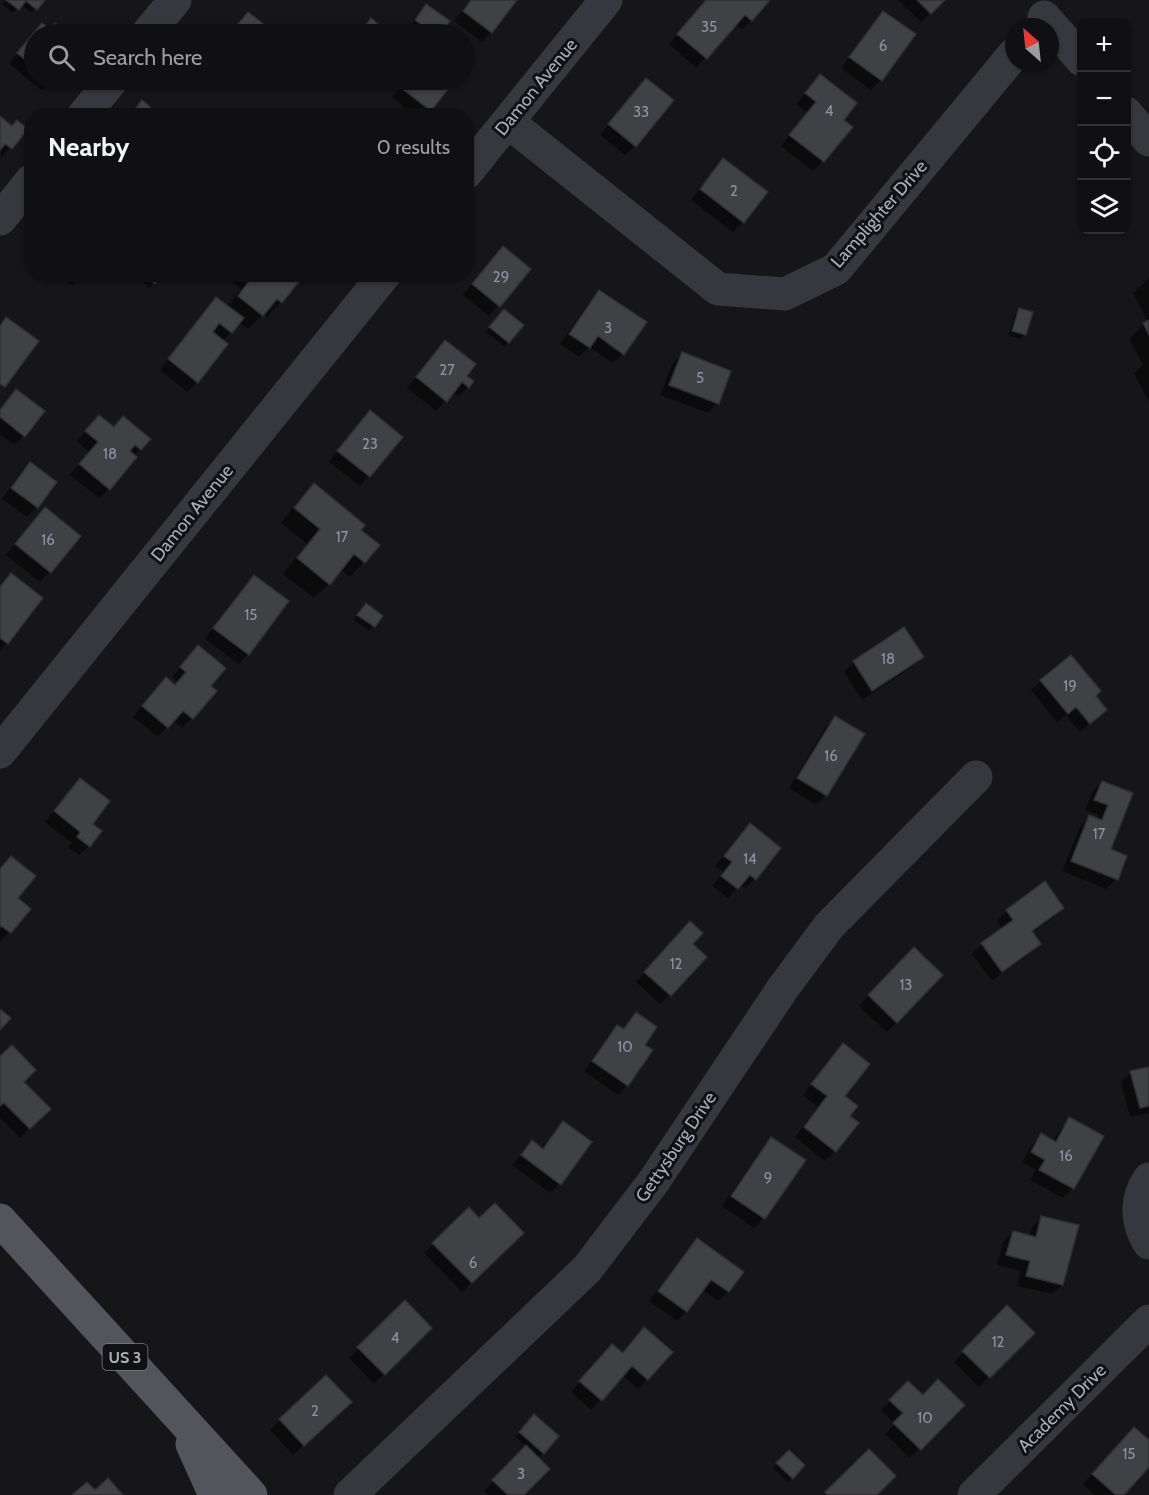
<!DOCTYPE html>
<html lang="en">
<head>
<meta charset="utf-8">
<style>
  :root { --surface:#101012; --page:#1e1e20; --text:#f1f3f6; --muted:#9c9d9f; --line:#303032 }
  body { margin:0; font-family:Cabin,sans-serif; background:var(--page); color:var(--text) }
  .controls { position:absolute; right:18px; top:18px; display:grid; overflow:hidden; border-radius:12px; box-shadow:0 2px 4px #0004 }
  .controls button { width:54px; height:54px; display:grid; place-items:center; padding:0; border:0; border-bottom:2px solid var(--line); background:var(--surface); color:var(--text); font:30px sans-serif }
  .compass { position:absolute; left:1005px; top:18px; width:54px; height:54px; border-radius:50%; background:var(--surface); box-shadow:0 2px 4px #0004; rotate:333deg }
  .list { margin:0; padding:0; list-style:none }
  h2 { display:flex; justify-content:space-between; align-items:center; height:78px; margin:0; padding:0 24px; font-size:26px }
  h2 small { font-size:20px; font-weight:400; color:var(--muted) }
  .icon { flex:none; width:33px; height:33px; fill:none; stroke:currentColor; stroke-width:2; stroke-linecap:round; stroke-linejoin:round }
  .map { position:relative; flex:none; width:1149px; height:1495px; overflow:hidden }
  .search { position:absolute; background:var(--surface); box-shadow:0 2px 4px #0004; left:24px; top:24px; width:450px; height:66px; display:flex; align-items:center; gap:15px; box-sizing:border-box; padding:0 21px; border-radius:33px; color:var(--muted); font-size:22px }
  .panel { position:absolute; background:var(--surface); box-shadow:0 2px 4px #0004; left:24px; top:108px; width:450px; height:174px; border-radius:24px }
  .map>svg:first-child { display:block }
  .shadow { fill:#0007 }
  .building { fill:#404145; stroke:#303034; stroke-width:1.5 }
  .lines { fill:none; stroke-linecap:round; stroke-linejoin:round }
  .minor { stroke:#37383d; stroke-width:33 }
  .major { stroke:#53555c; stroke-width:33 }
  .labels { text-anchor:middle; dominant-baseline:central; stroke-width:6; stroke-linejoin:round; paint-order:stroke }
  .number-label { font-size:15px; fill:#8e929b }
  .shield { fill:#111113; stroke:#7b7e86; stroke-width:1.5 }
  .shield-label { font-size:16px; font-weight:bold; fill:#a8adb8 }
  .street-label { font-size:18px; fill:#a8adb8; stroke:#111113 }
</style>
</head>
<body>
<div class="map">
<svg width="1149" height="1495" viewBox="0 0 1149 1495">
  <rect width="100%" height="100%" fill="#161618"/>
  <g class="shadow">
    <path d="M5,0h38l-12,13 -10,-8 -8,8 -11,-9z"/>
    <path d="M470,0h44l-23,32 -9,10 -28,-21z"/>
    <path d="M707,0h58l-14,20 -9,9 -7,-5 -39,44 -27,-24z"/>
    <path d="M898,0h45l-22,22z"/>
    <path d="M422,10l25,11 -9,13h-14l-13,-9z"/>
    <path d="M884,13l-3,67 -10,10 -30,-22 33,-45z"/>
    <path d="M248,14l26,20h-44z"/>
    <path d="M42,25l8,5 5,-5 13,9h-34v46h31l-11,11 -7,-6 -5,5 -33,-26 23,-30z"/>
    <path d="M247,80h9l-4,4z"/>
    <path d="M406,80h47l-29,36h-9l-23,-19z"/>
    <path d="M646,80l-11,66 -10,9 -25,-20 36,-45z"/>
    <path d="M811,86l31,34 8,7 -27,34 -10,10 -32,-25 26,-34 -11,-8z"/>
    <path d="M0,118l12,9 14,2 -25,29z"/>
    <path d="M723,160l20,62 -10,10 -42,-32 23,-30z"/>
    <path d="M494,258l35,11 -40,47 -26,-21z"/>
    <path d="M58,274h26l-11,12z"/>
    <path d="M132,274h28l-10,14z"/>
    <path d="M228,274h75l-22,28 -14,15 -4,-3 -15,15 -9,-6 -16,18 -26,41 -10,10 -27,-22 47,-61 9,-10 11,8 14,-18 -15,-12z"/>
    <path d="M1149,278v124l-15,-29 9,-8 -14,-26 15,-15 4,-2 -15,-29z"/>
    <path d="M600,292l23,62 -10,9 -24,-16 -10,10 -19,-13 30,-43z"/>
    <path d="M1020,310l5,24 -5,5 -12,-4 7,-21z"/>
    <path d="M499,315l9,27 -4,4 -18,-14z"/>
    <path d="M445,342l20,34 3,11 -10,9 -5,-4 -17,19 -29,-23 28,-36z"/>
    <path d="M682,354l35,49 -9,10 -48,-18 12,-31z"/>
    <path d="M16,391l8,45 -10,9 -14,-11v-24z"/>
    <path d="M370,412l-1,64 -9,10 -31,-24 31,-40z"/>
    <path d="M99,417l14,11 10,-10 17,31 -7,7 -24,33 -10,9 -29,-23 19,-23 -12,-11z"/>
    <path d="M30,464l25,18 -18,25 -10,10 -25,-18 18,-26z"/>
    <path d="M314,485l45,45 5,32 -14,15 -10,-8 -11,15 -15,14 -31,-24 24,-30 -26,-21 18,-23z"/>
    <path d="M45,509l34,27 -30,36 -9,10 -34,-27 30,-36z"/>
    <path d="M11,575l30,23 -34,46 -7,6v-63z"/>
    <path d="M254,577l-6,77 -9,10 -34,-25 39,-53z"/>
    <path d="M361,610l20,6 -12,15 -15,-11z"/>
    <path d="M904,629l18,28 -10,10 -50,33 -18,-28 10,-10z"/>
    <path d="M189,657l19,29 -16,32 -10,10 -9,-8 -15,17 -25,-20 23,-28 18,-3 4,-4 -6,-5z"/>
    <path d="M1041,681l53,15 11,14 -25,22 -14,-17 -9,7 -26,-32z"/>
    <path d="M835,718l-9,77 -10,10 -27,-17 36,-60z"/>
    <path d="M80,780l11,44 -2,22 -10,9 -11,-8 4,-4 -27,-21 26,-33z"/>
    <path d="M1102,782l29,12 -22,55 7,30 -10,10 -44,-18 18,-44 9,-10 8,3 2,-5 -14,-5 7,-18z"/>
    <path d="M750,825l5,54 -10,9 -5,-4 -12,14 -16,-12 11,-14 -8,-6 25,-31z"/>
    <path d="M11,858l5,41 13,10 -29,33v-73z"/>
    <path d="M1045,883l17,25 -9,10 -22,15 8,11 -9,9 -38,28 -20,-27 10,-10 21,-15 -6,-8 10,-10z"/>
    <path d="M680,933l10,11 -20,51 -10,9 -24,-22z"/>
    <path d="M914,949l27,26 -54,57 -28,-26z"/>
    <path d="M636,1014l7,31 -16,40 -9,10 -34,-24 24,-35 10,-9 4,3z"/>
    <path d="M843,1045v52l-8,54 -10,10 -30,-24 23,-30 -15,-12 30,-40z"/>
    <path d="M0,1058l49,51 -29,29 -20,-20z"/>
    <path d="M1149,1068v45l-19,4 -9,-35 10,-10z"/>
    <path d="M1070,1119l3,69 -10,10 -33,-18 6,-10 -14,-8 10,-17 10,-10 11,7 7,-13z"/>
    <path d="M564,1123l-4,61 -10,9 -38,-28 20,-23 9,7 13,-16z"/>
    <path d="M772,1139l-8,79 -10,10 -32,-22 40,-57z"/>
    <path d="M469,1210l10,10 43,13 -60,59 -38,-39z"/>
    <path d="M1042,1217l20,68 -10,9 -35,-8 4,-15 -24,-6 6,-23 10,-10 17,5 2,-10z"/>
    <path d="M698,1240l44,32 -14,19 -10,10 -16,-11 -16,21 -9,10 -28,-20 39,-52z"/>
    <path d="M405,1302l25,26 -56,56 -25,-26z"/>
    <path d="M1007,1307l25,26 -53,54 -25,-25z"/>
    <path d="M635,1339l12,40 -9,10 -16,-14 -31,35 -20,-18 31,-37 20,-1z"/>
    <path d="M326,1377l14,35 -47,43 -23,-25z"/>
    <path d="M908,1383l15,14 40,8 -53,53 -25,-24 10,-10 -14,-14z"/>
    <path d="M529,1421l14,32 -6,5 -15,37h-34l-4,-4 43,-44 -12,-10z"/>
    <path d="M1124,1439l25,3v23l-27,30h-27l-12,-11z"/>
    <path d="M789,1452l14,13 -15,17 -15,-14z"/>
  </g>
  <g class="building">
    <path d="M6,0h39l-8,10 -11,-9 -7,9z"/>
    <path d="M471,0h46l-25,33 -29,-22z"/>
    <path d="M706,0h61l2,1 -17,20 -7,-6 -38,44 -30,-25z"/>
    <path d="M917,0h28l-14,14z"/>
    <path d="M426,4l24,17 -10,13h-6l-19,-14z"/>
    <path d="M883,11l33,23 -34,47 -33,-24z"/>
    <path d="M248,12l28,22h-46z"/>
    <path d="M371,18l14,12 -3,4h-23z"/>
    <path d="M42,23l8,6 5,-6 16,11h-37v33l-17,-14z"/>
    <path d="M820,74l37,29 -13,17 9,7 -29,35 -35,-27 27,-33 -11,-9z"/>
    <path d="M646,78l28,22 -38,47 -28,-23z"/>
    <path d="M406,80h49l-24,31 -31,-24z"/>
    <path d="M142,100l19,16h-31z"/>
    <path d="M0,116l12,10 5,-6 11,9 -16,20 -7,-5 -5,6z"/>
    <path d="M723,158l45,34 -24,31 -44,-34z"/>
    <path d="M503,246l28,23 -31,38 -28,-23z"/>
    <path d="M142,274h20l-7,10z"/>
    <path d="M254,274h51l-23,29 -5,-4 -14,17 -25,-20z"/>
    <path d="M599,290l48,32 -23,33 -26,-19 -8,12 -21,-14z"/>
    <path d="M216,297l28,21 -12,15 -13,-10 -6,9 15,12 -30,39 -30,-24z"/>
    <path d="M1019,308l14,4 -7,23 -14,-4z"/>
    <path d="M504,309l20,16 -15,18 -20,-16z"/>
    <path d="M6,317l33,24 -34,46 -5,-3v-58z"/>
    <path d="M1149,320v15l-6,-12z"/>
    <path d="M445,340l31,24 -9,12 7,5 -5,7 -7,-6 -15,20 -31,-25z"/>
    <path d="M682,352l49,19 -12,33 -50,-19z"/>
    <path d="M16,389l29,22 -20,26 -25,-20v-7z"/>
    <path d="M370,410l33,27 -33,40 -33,-26z"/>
    <path d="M99,415l15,12 9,-11 28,23 -10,11 -6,-5 -5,6 7,6 -27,33 -31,-26 19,-22 -13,-11z"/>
    <path d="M30,462l27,20 -19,26 -27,-20z"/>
    <path d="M314,483l51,42 -4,5 19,15 -15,18 -11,-9 -24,31 -33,-27 23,-29 -26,-21z"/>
    <path d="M45,507l36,29 -30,37 -36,-29z"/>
    <path d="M11,573l32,25 -35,46 -8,-6v-51z"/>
    <path d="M254,575l35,26 -40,54 -36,-27z"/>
    <path d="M366,603l17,13 -8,11 -18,-12z"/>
    <path d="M904,627l20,30 -52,34 -19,-30z"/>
    <path d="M198,645l28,23 -15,18 6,5 -24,28 -10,-8 -15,17 -26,-22 24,-29 9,8 11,-13 -6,-5z"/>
    <path d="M1071,655l30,36 -5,5 11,14 -17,14 -14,-17 -8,7 -28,-34z"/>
    <path d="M835,716l30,18 -38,62 -30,-18z"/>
    <path d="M80,778l30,23 -17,23 9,7 -12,16 -13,-10 3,-5 -26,-21z"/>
    <path d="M1102,781l31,12 -22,56 16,7 -9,24 -47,-19 18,-46 13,5 6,-15 -14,-5z"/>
    <path d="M750,823l31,25 -25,32 -6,-5 -12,14 -17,-13 11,-14 -8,-6z"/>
    <path d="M11,856l25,20 -18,22 13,11 -20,24 -10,-7 -1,1v-58z"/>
    <path d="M1045,881l19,27 -32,23 9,13 -39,28 -21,-29 32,-23 -7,-10z"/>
    <path d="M690,921l13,12 -10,11 14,13 -36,39 -27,-24z"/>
    <path d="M914,947l29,28 -46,48 -29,-28z"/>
    <path d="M0,1009l11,9 -11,12z"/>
    <path d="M636,1012l21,15 -12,18 8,5 -25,36 -36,-25 25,-36 7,4z"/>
    <path d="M843,1043l27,21 -25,32 13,10 -8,10 9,7 -23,29 -32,-25 23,-31 -16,-12z"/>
    <path d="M12,1045l24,25 -12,12 27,27 -21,20 -26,-26 -4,3v-50z"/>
    <path d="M1149,1067v39l-9,2 -10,-37z"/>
    <path d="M1069,1117l35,19 -30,53 -35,-19 6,-10 -14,-8 10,-19 15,9z"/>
    <path d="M563,1121l29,21 -31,43 -40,-30 11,-15 11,9z"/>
    <path d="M771,1137l35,23 -41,59 -34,-23z"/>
    <path d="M495,1203l29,30 -52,50 -40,-40 37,-36 10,11z"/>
    <path d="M1041,1216l38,9 -16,60 -37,-9 4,-15 -24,-6 7,-24 23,6z"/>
    <path d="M697,1238l47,34 -15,20 -18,-12 -24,32 -29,-21z"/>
    <path d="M405,1300l27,28 -47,47 -28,-28z"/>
    <path d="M1007,1305l28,28 -45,45 -28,-27z"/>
    <path d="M644,1327l29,25 -25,28 -16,-14 -30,35 -23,-20 33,-37 11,9z"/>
    <path d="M326,1375l26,27 -48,44 -25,-27z"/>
    <path d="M938,1379l27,26 -44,45 -28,-27 10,-10 -14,-13 19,-19 15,14z"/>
    <path d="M534,1414l25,22 -15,18 -25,-22z"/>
    <path d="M1134,1427l15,13v27l-25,28h-8l-24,-21z"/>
    <path d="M526,1445l24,24 -26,26h-16l-16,-15z"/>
    <path d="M869,1449l27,27 -19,19h-49l-3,-3z"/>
    <path d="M789,1450l16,15 -12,14 -17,-16z"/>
    <path d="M108,1478l15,17h-51l15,-13 8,8z"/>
  </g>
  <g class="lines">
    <g class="minor">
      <path d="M1044,17l38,43"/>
      <path d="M147,34l28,-34"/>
      <path d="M1126,113l23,27"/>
      <path d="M83,116l29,-36"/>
      <path d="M508,122l210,167 67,5 51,-25 178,-215"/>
      <path d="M466,173l140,-173"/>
      <path d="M0,219l32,-39"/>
      <path d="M0,752l385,-478"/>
      <path d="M1149,1179c-14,21 -13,43 0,64"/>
      <path d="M350,1495l237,-226 67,-88 129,-193 46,-62 147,-149"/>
      <path d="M974,1495l175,-174"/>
    </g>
    <g class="major">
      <path d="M0,1220l251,275"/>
      <path d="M192,1444l23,51"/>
    </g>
  </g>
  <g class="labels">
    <g class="number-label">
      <text x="709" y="27">35</text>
      <text x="883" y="46">6</text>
      <text x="829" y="111">4</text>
      <text x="641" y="112">33</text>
      <text x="734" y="191">2</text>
      <text x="501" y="277">29</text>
      <text x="608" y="328">3</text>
      <text x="447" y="370">27</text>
      <text x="700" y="378">5</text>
      <text x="370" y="444">23</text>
      <text x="110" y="454">18</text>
      <text x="342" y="537">17</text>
      <text x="48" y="540">16</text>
      <text x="251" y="615">15</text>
      <text x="888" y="659">18</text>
      <text x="1070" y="686">19</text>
      <text x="831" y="756">16</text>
      <text x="1099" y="834">17</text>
      <text x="750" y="859">14</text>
      <text x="676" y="964">12</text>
      <text x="906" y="985">13</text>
      <text x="625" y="1047">10</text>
      <text x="1066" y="1156">16</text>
      <text x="768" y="1178">9</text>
      <text x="473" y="1263">6</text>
      <text x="395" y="1338">4</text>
      <text x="998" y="1342">12</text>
      <text x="315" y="1411">2</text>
      <text x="925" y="1418">10</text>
      <text x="1129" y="1454">15</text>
      <text x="521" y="1474">3</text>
    </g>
    <rect class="shield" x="102.5" y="1344" width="45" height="26" rx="4.5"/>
    <g class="shield-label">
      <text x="125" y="1357">US 3</text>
    </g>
    <g class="street-label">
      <text transform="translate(536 87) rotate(-51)">Damon Avenue</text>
      <text transform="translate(879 214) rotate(-49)">Lamplighter Drive</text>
      <text transform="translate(192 513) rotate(-51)">Damon Avenue</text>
      <text transform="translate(676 1147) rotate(-56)">Gettysburg Drive</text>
      <text transform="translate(1062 1408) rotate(-45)">Academy Drive</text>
    </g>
  </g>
</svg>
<div class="controls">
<button>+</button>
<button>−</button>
<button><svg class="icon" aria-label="locate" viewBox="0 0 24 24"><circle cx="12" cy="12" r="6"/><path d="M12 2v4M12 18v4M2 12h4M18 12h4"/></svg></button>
<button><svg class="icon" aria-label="layers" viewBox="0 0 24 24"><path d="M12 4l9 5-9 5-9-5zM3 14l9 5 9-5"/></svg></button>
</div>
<svg class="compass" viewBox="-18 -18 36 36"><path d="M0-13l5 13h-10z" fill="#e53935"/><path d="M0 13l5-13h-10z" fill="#9c9d9f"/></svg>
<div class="search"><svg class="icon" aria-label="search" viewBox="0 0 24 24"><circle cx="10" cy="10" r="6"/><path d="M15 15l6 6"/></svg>Search here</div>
<section class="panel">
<h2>Nearby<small>0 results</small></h2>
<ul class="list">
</ul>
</section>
</div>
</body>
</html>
